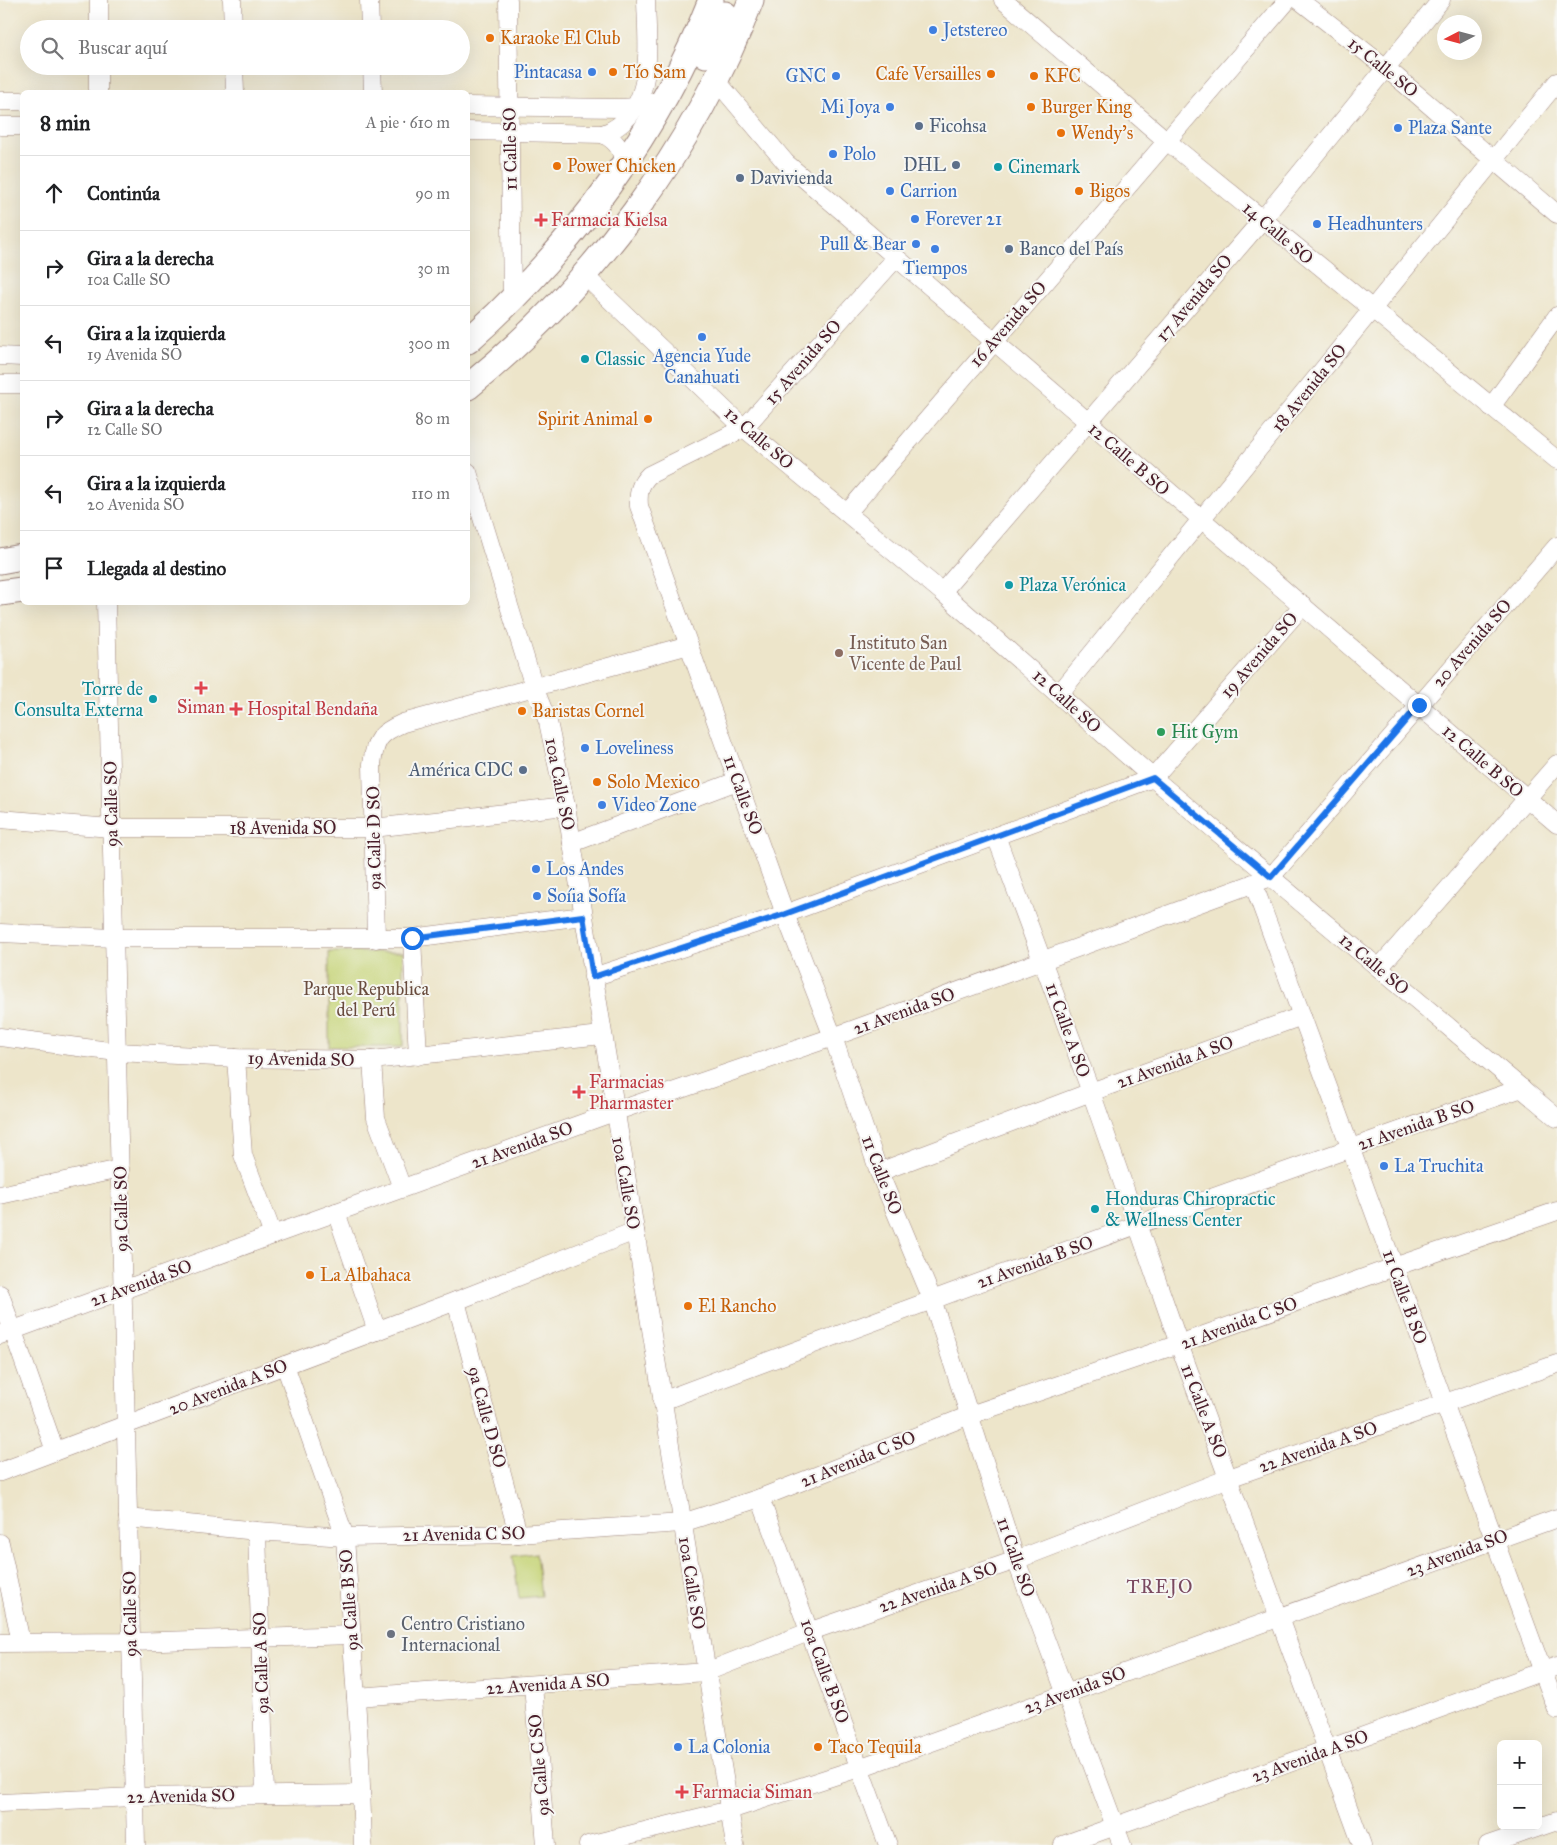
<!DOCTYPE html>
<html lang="es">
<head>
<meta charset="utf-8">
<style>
  :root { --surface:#fff; --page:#f2f2f2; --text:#202124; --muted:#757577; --line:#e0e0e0 }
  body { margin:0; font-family:"IM FELL Great Primer",serif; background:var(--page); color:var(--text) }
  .controls { position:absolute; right:15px; bottom:15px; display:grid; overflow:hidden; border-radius:8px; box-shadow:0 5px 20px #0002 }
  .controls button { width:45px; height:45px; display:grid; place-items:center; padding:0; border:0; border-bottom:1px solid var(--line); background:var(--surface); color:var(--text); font:25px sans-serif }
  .compass { position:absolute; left:1437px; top:15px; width:45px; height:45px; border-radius:50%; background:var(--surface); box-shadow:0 5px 20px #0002; rotate:264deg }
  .stop { position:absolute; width:15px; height:15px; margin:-11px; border:4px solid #1a73e8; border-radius:50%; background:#fff }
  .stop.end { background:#1a73e8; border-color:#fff; box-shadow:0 1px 5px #0008 }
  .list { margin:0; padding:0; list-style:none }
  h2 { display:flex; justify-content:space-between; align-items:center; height:65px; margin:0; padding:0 20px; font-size:21px }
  h2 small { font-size:16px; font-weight:400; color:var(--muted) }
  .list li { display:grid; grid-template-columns:32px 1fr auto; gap:15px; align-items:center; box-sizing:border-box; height:75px; padding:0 20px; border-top:1px solid var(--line) }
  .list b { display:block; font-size:19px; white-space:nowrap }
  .list p { margin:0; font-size:16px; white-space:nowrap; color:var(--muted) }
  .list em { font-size:16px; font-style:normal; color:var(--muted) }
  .icon { flex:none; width:28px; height:28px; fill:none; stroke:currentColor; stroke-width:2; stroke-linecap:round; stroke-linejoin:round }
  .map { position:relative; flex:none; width:1557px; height:1845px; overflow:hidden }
  .search { position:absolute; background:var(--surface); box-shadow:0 5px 20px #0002; left:20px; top:20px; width:450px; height:55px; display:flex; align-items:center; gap:12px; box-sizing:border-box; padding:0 18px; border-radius:28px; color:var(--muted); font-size:19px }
  .panel { position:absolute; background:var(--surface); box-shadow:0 5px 20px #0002; left:20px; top:90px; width:450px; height:515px; border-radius:8px }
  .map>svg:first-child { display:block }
  .green { fill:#c5d375; stroke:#887950 }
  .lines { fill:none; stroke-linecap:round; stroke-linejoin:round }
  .minor-casing { stroke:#9c827a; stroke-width:19 }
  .highway-casing { stroke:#9c827a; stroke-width:27 }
  .minor { stroke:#fff; stroke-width:18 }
  .highway { stroke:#fff; stroke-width:25 }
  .route { stroke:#1a73e8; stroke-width:6 }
  .shop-dot { fill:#3f7fe0; stroke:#f6f6f2; stroke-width:2 }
  .food-dot { fill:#e8710a; stroke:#f6f6f2; stroke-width:2 }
  .service-dot { fill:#5c6f8a; stroke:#f6f6f2; stroke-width:2 }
  .culture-dot { fill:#0f9aa8; stroke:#f6f6f2; stroke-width:2 }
  .health-dot { fill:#e0444e; stroke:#f6f6f2; stroke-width:2 }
  .education-dot { fill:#8d6e63; stroke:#f6f6f2; stroke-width:2 }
  .leisure-dot { fill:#2e9e5b; stroke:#f6f6f2; stroke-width:2 }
  .worship-dot { fill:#6b7280; stroke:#f6f6f2; stroke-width:2 }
  .labels { text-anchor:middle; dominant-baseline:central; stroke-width:4; stroke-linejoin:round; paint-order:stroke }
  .shop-label { font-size:18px; fill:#366cbe; stroke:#f6f6f2; text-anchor:start }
  .food-label { font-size:18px; fill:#c56008; stroke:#f6f6f2; text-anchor:start }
  .street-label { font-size:18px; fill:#4a1f2b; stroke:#f6f6f2 }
  .service-label { font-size:18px; fill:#4e5e75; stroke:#f6f6f2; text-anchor:start }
  .culture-label { font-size:18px; fill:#0d838f; stroke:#f6f6f2; text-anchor:start }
  .health-label { font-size:18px; fill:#be3a42; stroke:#f6f6f2; text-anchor:start }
  .education-label { font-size:18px; fill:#785e54; stroke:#f6f6f2; text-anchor:start }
  .leisure-label { font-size:18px; fill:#27864d; stroke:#f6f6f2; text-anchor:start }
  .park-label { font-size:18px; fill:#694c3e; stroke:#f6f6f2 }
  .worship-label { font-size:18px; fill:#5b616d; stroke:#f6f6f2; text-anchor:start }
  .neighbourhood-label { font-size:19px; letter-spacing:1px; fill:#7a4960; stroke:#f6f6f2 }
</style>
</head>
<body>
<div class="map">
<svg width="1557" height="1845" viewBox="0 0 1557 1845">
  <rect width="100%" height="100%" fill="#f6f6f2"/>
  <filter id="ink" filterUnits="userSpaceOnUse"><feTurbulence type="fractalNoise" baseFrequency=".02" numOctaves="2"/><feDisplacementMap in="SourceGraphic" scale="10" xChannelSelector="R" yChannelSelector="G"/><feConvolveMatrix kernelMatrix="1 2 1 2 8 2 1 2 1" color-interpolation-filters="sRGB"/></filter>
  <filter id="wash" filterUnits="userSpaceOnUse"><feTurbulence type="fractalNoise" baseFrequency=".0096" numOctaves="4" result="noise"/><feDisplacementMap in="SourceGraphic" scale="20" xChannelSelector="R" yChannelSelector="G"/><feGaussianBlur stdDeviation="1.12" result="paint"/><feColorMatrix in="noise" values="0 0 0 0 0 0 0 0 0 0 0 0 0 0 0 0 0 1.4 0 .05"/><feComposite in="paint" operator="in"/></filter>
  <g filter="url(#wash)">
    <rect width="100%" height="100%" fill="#ede5ca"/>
    <g class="green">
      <rect x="329" y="952" width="74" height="95"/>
      <path d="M536,1553l5,43 -22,2 -6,-42z"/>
    </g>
  </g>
  <g filter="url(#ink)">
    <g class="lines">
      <defs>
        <g id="minor">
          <path d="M232,0l1,29"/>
          <path d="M369,0l1,29"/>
          <path d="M508,0l4,299"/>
          <path d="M1003,0l164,141 390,319"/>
          <path d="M1299,0l87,68 171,146"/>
          <path d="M99,29v-29"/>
          <path d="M234,66l1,26"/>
          <path d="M372,66l1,26"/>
          <path d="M716,80l70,83 771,661"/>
          <path d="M98,92v-26"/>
          <path d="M0,101h22"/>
          <path d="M468,106l153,2 15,-1 26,-7"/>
          <path d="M0,126h22"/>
          <path d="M468,131l135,3c13,7 17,13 21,27"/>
          <path d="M603,134c54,-20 44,-88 43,-134"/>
          <path d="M896,258l-152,170 -95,47c-10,10 -11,18 -10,31l146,408 48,123 46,135 53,127 84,261 106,285"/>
          <path d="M584,275l160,153 198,164 211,186 404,340"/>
          <path d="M0,356l22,1"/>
          <path d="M0,384h22"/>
          <path d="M1491,407l66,-91"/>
          <path d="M468,472l66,215 14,35 18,84 169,1039"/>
          <path d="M847,513l441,-513"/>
          <path d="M942,592l320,-372 179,-220"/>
          <path d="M106,602l30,1243"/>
          <path d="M1059,694l498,-612"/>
          <path d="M0,819l111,9h262l193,-22"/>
          <path d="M996,836l95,256 88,252 183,501"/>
          <path d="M572,843l165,-62"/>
          <path d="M1253,883l304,827"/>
          <path d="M0,933l114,5h298l171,-22"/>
          <path d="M412,938l6,118"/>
          <path d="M376,939l-4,-175c3,-25 8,-31 31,-41l286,-78"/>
          <path d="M1379,968l178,-204"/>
          <path d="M593,977l192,-63 368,-136 150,-173"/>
          <path d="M0,1037l117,15 119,6 136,2 230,-25"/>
          <path d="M236,1058l7,97 30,80"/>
          <path d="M372,1060l4,58 26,70"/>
          <path d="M879,1172l212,-80 211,-76"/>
          <path d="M0,1195l120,-26"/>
          <path d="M336,1212l41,119"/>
          <path d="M0,1294l55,157"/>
          <path d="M456,1301l62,233"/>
          <path d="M0,1335l273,-100 341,-123 219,-75 438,-160 286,-331"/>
          <path d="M285,1365l60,172 15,221 3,87"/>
          <path d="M662,1401c286,-108 572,-213 860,-313"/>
          <path d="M0,1472l456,-171 179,-70"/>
          <path d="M760,1498l128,347"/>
          <path d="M128,1518l129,13 88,6 173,-3 164,-11 78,-25 210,-83 209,-71 215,-77 163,-56"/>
          <path d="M257,1531l8,264"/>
          <path d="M0,1543l21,99"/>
          <path d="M0,1643l131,-1 221,-7"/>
          <path d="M533,1685l13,160"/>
          <path d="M356,1697l350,-25 105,-41 205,-71 213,-82 328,-114"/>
          <path d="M0,1803l135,-6 226,-3"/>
          <path d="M588,1845l142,-35 129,-42 698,-250"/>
          <path d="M1063,1845l494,-179"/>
          <path d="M1488,1845l69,-24"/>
        </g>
        <g id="highway">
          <path d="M706,55l19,-41"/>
          <path d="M468,341c104,-92 192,-211 243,-341"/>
          <path d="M468,387c124,-101 226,-237 283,-387"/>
          <path d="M0,561l22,-4"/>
          <path d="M0,593l22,-3"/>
        </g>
      </defs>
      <use href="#minor" class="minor-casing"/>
      <use href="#highway" class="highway-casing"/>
      <use href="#minor" class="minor"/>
      <use href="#highway" class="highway"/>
    </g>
  </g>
  <g class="lines" filter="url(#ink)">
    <path class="route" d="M412,938l171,-22 10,61 192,-63 368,-136 118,99 148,-172"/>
  </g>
  <g class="shop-dot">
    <circle cx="933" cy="30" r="5"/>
    <circle cx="592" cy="72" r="5"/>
    <circle cx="836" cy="76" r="5"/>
    <circle cx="890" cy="107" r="5"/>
    <circle cx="1398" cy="128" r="5"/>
    <circle cx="833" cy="154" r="5"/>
    <circle cx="890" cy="191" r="5"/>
    <circle cx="915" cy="219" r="5"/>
    <circle cx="1317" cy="224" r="5"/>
    <circle cx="916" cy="244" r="5"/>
    <circle cx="935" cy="249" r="5"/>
    <circle cx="702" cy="337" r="5"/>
    <circle cx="585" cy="748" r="5"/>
    <circle cx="602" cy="805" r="5"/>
    <circle cx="536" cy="869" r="5"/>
    <circle cx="537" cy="896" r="5"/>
    <circle cx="1384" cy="1166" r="5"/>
    <circle cx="678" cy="1747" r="5"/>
  </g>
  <g class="food-dot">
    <circle cx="490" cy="38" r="5"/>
    <circle cx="613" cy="72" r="5"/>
    <circle cx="991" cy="74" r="5"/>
    <circle cx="1034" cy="76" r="5"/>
    <circle cx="1031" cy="107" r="5"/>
    <circle cx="1061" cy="133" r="5"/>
    <circle cx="557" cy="166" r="5"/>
    <circle cx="1079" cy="191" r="5"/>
    <circle cx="648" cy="419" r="5"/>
    <circle cx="522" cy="711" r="5"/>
    <circle cx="597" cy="782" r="5"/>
    <circle cx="310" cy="1275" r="5"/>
    <circle cx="688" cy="1306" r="5"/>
    <circle cx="818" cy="1747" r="5"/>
  </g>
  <g class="service-dot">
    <circle cx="919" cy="126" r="5"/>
    <circle cx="956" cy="165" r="5"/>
    <circle cx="740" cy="178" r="5"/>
    <circle cx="1009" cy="249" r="5"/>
    <circle cx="523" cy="770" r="5"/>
  </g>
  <g class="culture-dot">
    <circle cx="998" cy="167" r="5"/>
    <circle cx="585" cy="359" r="5"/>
    <circle cx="1009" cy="585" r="5"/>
    <circle cx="153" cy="699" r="5"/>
    <circle cx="1095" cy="1209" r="5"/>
  </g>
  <g class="health-dot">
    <path d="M538.5 212.5h5v5h5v5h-5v5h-5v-5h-5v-5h5z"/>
    <path d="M198.5 680.5h5v5h5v5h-5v5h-5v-5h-5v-5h5z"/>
    <path d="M233.5 701.5h5v5h5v5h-5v5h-5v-5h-5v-5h5z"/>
    <path d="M576.5 1084.5h5v5h5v5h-5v5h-5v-5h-5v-5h5z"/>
    <path d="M679.5 1784.5h5v5h5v5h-5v5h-5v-5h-5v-5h5z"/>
  </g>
  <circle class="education-dot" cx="839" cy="653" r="5"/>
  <circle class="leisure-dot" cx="1161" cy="732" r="5"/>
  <circle class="worship-dot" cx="391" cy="1634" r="5"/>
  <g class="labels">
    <g class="shop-label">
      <text x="943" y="30">Jetstereo</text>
      <text x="582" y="72" text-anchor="end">Pintacasa</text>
      <text x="826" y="76" text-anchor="end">GNC</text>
      <text x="880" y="107" text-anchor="end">Mi Joya</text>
      <text x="1408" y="128">Plaza Sante</text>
      <text x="843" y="154">Polo</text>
      <text x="900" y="191">Carrion</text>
      <text x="925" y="219">Forever 21</text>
      <text x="1327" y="224">Headhunters</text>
      <text x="906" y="244" text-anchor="end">Pull &amp; Bear</text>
      <text x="935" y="268" text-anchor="middle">Tiempos</text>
      <text x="702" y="356" text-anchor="middle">Agencia Yude<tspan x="702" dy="21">Canahuati</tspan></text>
      <text x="595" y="748">Loveliness</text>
      <text x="612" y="805">Video Zone</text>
      <text x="546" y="869">Los Andes</text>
      <text x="547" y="896">Soíia Sofía</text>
      <text x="1394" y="1166">La Truchita</text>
      <text x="688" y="1747">La Colonia</text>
    </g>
    <g class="food-label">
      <text x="500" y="38">Karaoke El Club</text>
      <text x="623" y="72">Tío Sam</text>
      <text x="981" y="74" text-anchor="end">Cafe Versailles</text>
      <text x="1044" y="76">KFC</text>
      <text x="1041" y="107">Burger King</text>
      <text x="1071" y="133">Wendy's</text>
      <text x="567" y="166">Power Chicken</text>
      <text x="1089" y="191">Bigos</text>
      <text x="638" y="419" text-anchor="end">Spirit Animal</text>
      <text x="532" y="711">Baristas Cornel</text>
      <text x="607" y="782">Solo Mexico</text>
      <text x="320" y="1275">La Albahaca</text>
      <text x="698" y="1306">El Rancho</text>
      <text x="828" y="1747">Taco Tequila</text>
    </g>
    <g class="street-label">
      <text transform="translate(1383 67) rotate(39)">15 Calle SO</text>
      <text transform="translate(510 149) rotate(-91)">11 Calle SO</text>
      <text transform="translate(1278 233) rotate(40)">14 Calle SO</text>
      <text transform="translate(1194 298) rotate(-50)">17 Avenida SO</text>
      <text transform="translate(1008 324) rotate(-49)">16 Avenida SO</text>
      <text transform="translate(803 362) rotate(-49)">15 Avenida SO</text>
      <text transform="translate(1309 388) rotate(-51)">18 Avenida SO</text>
      <text transform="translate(759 438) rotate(41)">12 Calle SO</text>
      <text transform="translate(1129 459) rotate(41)">12 Calle B SO</text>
      <text transform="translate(1472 643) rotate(-49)">20 Avenida SO</text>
      <text transform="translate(1259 655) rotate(-49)">19 Avenida SO</text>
      <text transform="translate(1067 701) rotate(42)">12 Calle SO</text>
      <text transform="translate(1483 761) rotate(41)">12 Calle B SO</text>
      <text transform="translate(560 784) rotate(79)">10a Calle SO</text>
      <text transform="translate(743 795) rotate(70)">11 Calle SO</text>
      <text transform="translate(111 804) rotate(-91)">9a Calle SO</text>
      <text x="283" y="828">18 Avenida SO</text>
      <text transform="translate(374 838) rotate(-91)">9a Calle D SO</text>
      <text transform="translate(1374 964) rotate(40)">12 Calle SO</text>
      <text transform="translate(904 1011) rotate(-20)">21 Avenida SO</text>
      <text transform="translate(1068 1030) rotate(70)">11 Calle A SO</text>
      <text transform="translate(301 1059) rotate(1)">19 Avenida SO</text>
      <text transform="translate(1175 1062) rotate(-20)">21 Avenida A SO</text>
      <text transform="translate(1416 1125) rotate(-19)">21 Avenida B SO</text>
      <text transform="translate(522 1145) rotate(-20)">21 Avenida SO</text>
      <text transform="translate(882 1175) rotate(69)">11 Calle SO</text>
      <text transform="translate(626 1183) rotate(80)">10a Calle SO</text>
      <text transform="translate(121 1209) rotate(-91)">9a Calle SO</text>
      <text transform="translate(1035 1262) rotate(-20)">21 Avenida B SO</text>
      <text transform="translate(141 1283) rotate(-20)">21 Avenida SO</text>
      <text transform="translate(1405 1297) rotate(70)">11 Calle B SO</text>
      <text transform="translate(1239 1323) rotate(-20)">21 Avenida C SO</text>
      <text transform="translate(228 1387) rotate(-21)">20 Avenida A SO</text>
      <text transform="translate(1204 1411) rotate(69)">11 Calle A SO</text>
      <text transform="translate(487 1417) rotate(75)">9a Calle D SO</text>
      <text transform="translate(1318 1447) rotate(-19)">22 Avenida A SO</text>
      <text transform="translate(858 1459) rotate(-22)">21 Avenida C SO</text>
      <text transform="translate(464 1534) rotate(-1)">21 Avenida C SO</text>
      <text transform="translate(1457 1553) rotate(-20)">23 Avenida SO</text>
      <text transform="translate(1016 1557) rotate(71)">11 Calle SO</text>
      <text transform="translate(692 1583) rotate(81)">10a Calle SO</text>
      <text transform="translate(938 1587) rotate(-19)">22 Avenida A SO</text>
      <text transform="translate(349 1600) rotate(-94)">9a Calle B SO</text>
      <text transform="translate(130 1614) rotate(-91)">9a Calle SO</text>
      <text transform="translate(261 1663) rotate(-92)">9a Calle A SO</text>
      <text transform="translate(825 1671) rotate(70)">10a Calle B SO</text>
      <text transform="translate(548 1684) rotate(-4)">22 Avenida A SO</text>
      <text transform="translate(1075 1690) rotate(-20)">23 Avenida SO</text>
      <text transform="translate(1310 1756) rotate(-20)">23 Avenida A SO</text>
      <text transform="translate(539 1765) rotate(-95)">9a Calle C SO</text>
      <text transform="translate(181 1796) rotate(-1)">22 Avenida SO</text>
    </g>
    <g class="service-label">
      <text x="929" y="126">Ficohsa</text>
      <text x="946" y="165" text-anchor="end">DHL</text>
      <text x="750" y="178">Davivienda</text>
      <text x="1019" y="249">Banco del País</text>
      <text x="513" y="770" text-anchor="end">América CDC</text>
    </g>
    <g class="culture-label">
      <text x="1008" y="167">Cinemark</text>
      <text x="595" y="359">Classic</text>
      <text x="1019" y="585">Plaza Verónica</text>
      <text x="143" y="689" text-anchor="end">Torre de<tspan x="143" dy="21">Consulta Externa</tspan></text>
      <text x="1105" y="1199">Honduras Chiropractic<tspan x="1105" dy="21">&amp; Wellness Center</tspan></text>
    </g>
    <g class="health-label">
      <text x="551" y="220">Farmacia Kielsa</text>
      <text x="201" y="707" text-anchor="middle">Siman</text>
      <text x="247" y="709">Hospital Bendaña</text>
      <text x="589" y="1082">Farmacias<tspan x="589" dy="21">Pharmaster</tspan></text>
      <text x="692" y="1792">Farmacia Siman</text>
    </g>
    <g class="education-label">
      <text x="849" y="643">Instituto San<tspan x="849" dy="21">Vicente de Paul</tspan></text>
    </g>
    <g class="leisure-label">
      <text x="1171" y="732">Hit Gym</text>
    </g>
    <g class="park-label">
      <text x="366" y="989">Parque Republica<tspan x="366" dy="21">del Perú</tspan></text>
    </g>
    <g class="worship-label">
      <text x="401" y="1624">Centro Cristiano<tspan x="401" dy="21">Internacional</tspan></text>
    </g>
    <g class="neighbourhood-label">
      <text x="1160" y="1586">TREJO</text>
    </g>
  </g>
</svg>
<div class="controls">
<button>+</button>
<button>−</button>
</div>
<svg class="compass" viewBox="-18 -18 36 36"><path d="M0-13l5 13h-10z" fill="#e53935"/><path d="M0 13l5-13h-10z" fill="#757577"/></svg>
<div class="stop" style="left:412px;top:938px"></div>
<div class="stop end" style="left:1419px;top:705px"></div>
<div class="search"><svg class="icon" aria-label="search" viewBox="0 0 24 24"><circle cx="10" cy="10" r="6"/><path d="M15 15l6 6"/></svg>Buscar aquí</div>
<section class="panel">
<h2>8 min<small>A pie · 610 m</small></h2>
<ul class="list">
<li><svg class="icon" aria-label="ahead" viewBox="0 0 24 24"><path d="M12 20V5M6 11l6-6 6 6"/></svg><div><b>Continúa</b></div><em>90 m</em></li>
<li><svg class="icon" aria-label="right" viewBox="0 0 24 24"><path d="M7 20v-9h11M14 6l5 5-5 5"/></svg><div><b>Gira a la derecha</b><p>10a Calle SO</p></div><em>30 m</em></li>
<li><svg class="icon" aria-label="left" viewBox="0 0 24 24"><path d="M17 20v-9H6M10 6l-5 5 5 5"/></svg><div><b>Gira a la izquierda</b><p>19 Avenida SO</p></div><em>300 m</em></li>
<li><svg class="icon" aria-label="right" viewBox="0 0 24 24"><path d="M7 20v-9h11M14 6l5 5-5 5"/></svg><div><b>Gira a la derecha</b><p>12 Calle SO</p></div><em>80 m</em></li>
<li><svg class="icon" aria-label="left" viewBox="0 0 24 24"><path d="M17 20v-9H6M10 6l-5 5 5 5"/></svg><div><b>Gira a la izquierda</b><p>20 Avenida SO</p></div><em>110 m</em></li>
<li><svg class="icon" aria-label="arrive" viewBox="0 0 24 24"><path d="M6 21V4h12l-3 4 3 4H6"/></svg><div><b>Llegada al destino</b></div></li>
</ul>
</section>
</div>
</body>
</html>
